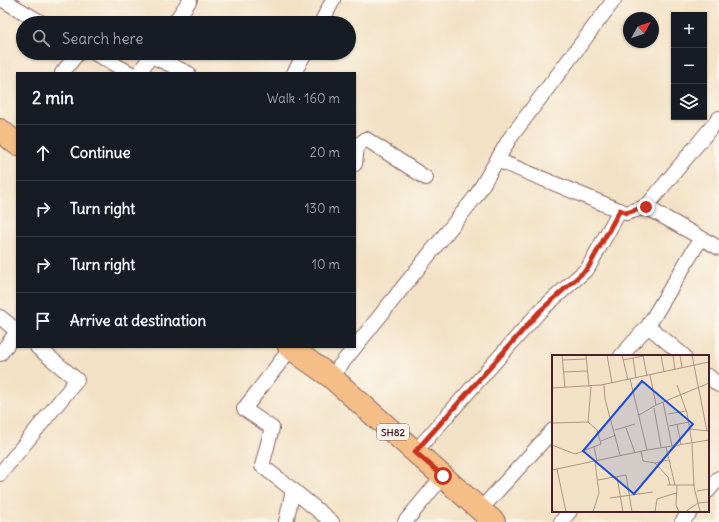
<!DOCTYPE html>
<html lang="en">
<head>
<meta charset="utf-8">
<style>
  :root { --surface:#171b24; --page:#20242c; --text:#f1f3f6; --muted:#9ea1a6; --line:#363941 }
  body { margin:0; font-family:Delius,sans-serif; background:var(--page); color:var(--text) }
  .controls { position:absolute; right:12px; top:12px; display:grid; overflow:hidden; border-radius:0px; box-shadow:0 1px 3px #0004 }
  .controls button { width:36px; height:36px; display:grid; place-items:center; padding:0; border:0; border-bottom:1px solid var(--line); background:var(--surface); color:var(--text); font:20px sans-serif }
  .compass { position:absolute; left:623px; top:12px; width:36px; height:36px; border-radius:50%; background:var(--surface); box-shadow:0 1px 3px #0004; rotate:50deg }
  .stop { position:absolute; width:12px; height:12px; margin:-9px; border:3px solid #c8321e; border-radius:50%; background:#fff }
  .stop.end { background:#c8321e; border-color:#fff; box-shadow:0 1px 4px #0008 }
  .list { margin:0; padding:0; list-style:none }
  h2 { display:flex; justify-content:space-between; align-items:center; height:52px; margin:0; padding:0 16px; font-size:17px }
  h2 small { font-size:13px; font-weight:400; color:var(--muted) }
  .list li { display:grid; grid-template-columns:26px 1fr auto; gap:12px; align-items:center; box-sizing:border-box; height:56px; padding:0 16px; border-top:1px solid var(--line) }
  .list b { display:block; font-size:15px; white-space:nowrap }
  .list em { font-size:13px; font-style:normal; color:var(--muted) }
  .icon { flex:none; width:22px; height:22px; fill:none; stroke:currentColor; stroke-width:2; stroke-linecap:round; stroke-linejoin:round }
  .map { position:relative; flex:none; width:719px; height:522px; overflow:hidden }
  .search { position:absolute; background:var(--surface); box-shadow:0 1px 3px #0004; left:16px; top:16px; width:340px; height:44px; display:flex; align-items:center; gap:10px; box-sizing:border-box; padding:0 14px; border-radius:22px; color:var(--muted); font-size:15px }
  .panel { position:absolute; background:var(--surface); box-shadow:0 1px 3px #0004; left:16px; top:72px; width:340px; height:276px; border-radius:0px }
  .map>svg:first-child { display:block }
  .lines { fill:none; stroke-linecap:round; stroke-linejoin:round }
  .street-casing { stroke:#856361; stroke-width:16 }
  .primary-casing { stroke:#856361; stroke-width:24 }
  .street { stroke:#fff; stroke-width:14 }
  .primary { stroke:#f6be87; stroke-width:22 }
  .route { stroke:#c8321e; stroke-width:5 }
  .labels { text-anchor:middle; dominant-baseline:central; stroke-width:3.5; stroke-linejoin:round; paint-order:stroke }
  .shield { fill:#fbf7ec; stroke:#7f6065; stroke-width:1 }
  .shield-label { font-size:10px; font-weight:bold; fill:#4a1f2b }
  .inset-road { fill:none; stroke:#af9387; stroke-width:1 }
  .view { fill:#1d4ed8; fill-opacity:0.15; stroke:#1d4ed8; stroke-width:2 }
  .inset-edge { fill:none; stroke:#4a1f2b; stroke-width:2 }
</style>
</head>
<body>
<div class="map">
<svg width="719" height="522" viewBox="0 0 719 522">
  <rect width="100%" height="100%" fill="#fbf7ec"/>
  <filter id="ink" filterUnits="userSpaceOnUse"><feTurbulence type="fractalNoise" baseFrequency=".025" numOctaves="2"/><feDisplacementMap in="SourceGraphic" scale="8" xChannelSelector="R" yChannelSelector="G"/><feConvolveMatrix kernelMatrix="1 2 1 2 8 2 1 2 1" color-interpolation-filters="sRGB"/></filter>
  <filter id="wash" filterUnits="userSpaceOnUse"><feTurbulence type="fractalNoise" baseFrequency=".012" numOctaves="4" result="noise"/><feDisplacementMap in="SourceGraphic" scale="16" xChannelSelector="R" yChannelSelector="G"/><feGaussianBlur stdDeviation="0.9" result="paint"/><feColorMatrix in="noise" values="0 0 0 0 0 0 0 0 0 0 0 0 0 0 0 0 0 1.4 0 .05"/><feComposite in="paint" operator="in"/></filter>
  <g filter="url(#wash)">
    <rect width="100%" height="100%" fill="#f3e1c5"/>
  </g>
  <g filter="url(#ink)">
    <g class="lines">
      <defs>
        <g id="street">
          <path d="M3,0l39,23"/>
          <path d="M174,23l16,-23"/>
          <path d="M321,23l12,-23"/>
          <path d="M94,53l36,20"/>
          <path d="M151,56l37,17"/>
          <path d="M62,73l16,-20"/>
          <path d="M139,73l14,-20"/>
          <path d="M294,73l11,-20"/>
          <path d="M355,144l2,2 9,-7 60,39"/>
          <path d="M497,160l129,53 20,-6 73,-89"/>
          <path d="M355,164l2,-18"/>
          <path d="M646,207l73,41"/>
          <path d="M0,317l17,14"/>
          <path d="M648,326l36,30"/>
          <path d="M0,354l17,-22"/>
          <path d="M621,356l27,-30 53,-88"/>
          <path d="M708,376l11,9"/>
          <path d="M331,377l145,-181 34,-58 104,-138"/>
          <path d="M415,452l125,-141 48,-43 32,-58"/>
          <path d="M0,474l77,-94 -40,-33"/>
          <path d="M293,490l39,32"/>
          <path d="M708,491l11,-13"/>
          <path d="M480,510l73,-80"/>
          <path d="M286,522l7,-32 -31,-24 10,-38 -28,-19 47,-61"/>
          <path d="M405,522l38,-46"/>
          <path d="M561,522l9,-11"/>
          <path d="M682,522l9,-11"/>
        </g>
        <g id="primary">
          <path d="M0,130l17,14"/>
          <path d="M289,347l42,30 163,145"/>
        </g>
      </defs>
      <use href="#street" class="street-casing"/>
      <use href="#primary" class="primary-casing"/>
      <use href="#street" class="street"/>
      <use href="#primary" class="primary"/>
    </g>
  </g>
  <g class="lines" filter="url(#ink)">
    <path class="route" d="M443,476l-28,-24 125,-141 48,-43 32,-58 6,3 20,-6"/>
  </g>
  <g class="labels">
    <rect class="shield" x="377" y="424" width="32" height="16" rx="3"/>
    <g class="shield-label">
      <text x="393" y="432">SH82</text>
    </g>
  </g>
  <g transform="translate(552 355)">
    <rect width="157" height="157" fill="#f3e1c5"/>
    <path class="inset-road" d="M10,0l3,33M34,0l3,32M55,0l5,28M70,0l6,25M91,0l4,21M109,0l3,17M121,0l2,15M128,0l2,13M140,0l15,76M81,3l3,20M11,5l23,-1M71,5l20,-4M11,17l24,-1M98,20l6,30M78,24l17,71M52,30l1,14 15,56M125,30l10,28 5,30M0,33l49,-3 108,-23M111,47l9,44M102,53l7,39M116,59l18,-3M87,60l17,-10 53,-22M36,67l3,-35M0,68l36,-1 9,8 4,14 -26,10 -23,-9M125,69l4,21M117,71l20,-4M74,73l9,25M138,74l19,2M63,75l20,-6M49,86l15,-6M140,88l2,44 6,24M42,92l3,14M114,92l9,38M89,96l2,10 12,2 13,14 2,8M103,108l13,-3M5,114l9,43M0,115l95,-20 62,-10M65,122l6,35M46,125l28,-5 6,37M115,130h28M125,130l-1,20 3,7M145,136l12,-2M58,143l43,-6M41,157l6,-19 -4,-31M103,157l2,-13 19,-6M133,157l13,-9 11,-1"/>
    <path class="view" d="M90,26l51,43 -59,70 -51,-43z"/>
    <rect width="157" height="157" class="inset-edge"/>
  </g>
</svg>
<div class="controls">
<button>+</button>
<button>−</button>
<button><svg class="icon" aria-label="layers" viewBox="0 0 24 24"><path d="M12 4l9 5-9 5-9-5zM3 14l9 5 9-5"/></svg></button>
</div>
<svg class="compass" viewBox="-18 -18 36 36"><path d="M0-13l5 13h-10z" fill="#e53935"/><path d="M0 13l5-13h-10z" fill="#9ea1a6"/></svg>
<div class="stop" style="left:443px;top:476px"></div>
<div class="stop end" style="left:646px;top:207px"></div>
<div class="search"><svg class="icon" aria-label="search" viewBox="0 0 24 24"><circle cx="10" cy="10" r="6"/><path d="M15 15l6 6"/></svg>Search here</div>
<section class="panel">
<h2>2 min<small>Walk · 160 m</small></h2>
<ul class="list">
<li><svg class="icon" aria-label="ahead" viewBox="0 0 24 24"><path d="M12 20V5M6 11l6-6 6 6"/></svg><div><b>Continue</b></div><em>20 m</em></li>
<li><svg class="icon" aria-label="right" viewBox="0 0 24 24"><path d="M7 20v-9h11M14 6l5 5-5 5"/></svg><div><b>Turn right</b></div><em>130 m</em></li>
<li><svg class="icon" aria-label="right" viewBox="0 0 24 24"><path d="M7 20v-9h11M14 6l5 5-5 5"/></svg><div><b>Turn right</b></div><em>10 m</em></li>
<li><svg class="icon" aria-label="arrive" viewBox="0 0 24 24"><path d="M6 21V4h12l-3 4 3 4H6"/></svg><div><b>Arrive at destination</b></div></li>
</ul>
</section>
</div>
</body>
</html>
